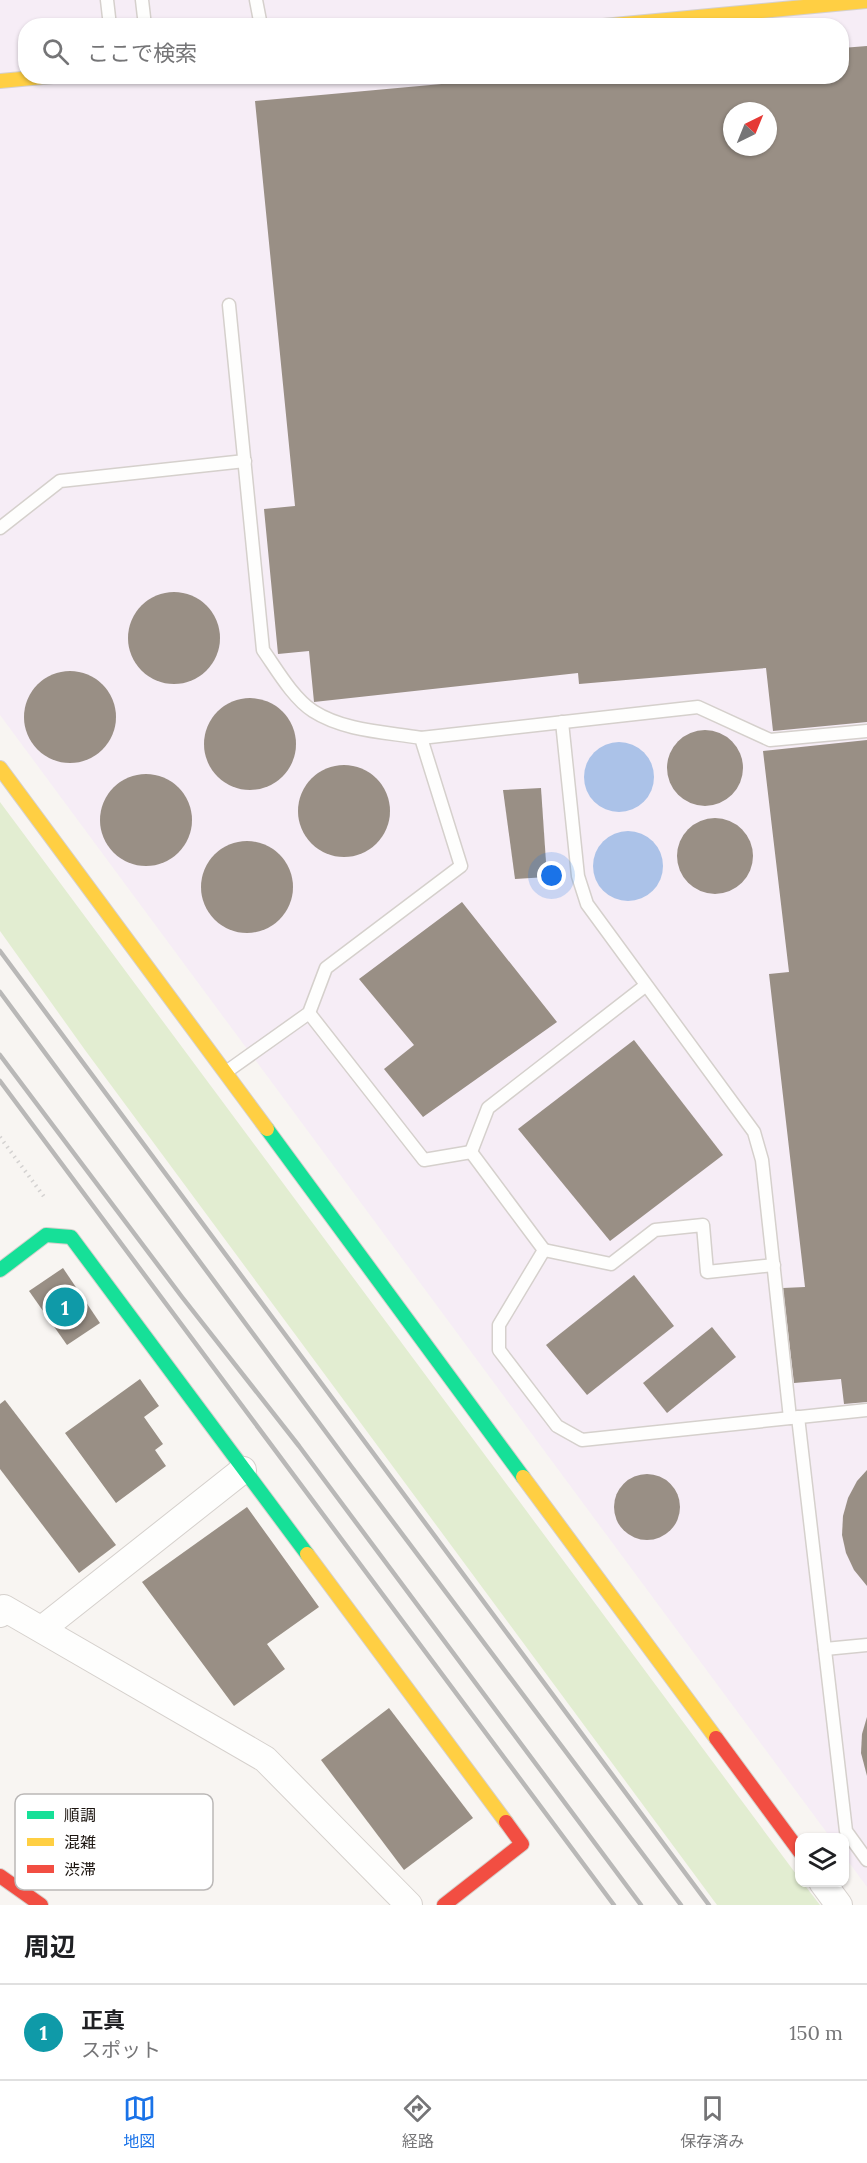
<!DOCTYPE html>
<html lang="ja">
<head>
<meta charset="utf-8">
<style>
  :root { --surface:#fff; --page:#f2f2f2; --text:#202124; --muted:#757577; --line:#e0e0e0; --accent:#1a73e8 }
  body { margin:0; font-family:Lora,"Noto Sans JP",serif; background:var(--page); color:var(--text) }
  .controls { position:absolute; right:18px; bottom:18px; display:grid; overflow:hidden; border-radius:12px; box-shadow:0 2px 4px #0004 }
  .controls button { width:54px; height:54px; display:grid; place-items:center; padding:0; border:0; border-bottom:2px solid var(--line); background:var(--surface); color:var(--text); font:30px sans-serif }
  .compass { position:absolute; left:723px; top:102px; width:54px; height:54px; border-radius:50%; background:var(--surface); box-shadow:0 2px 4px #0004; rotate:43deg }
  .you { position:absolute; left:552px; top:876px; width:21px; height:21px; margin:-15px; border:4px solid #fff; border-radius:50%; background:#1a73e8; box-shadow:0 0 0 9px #1a73e833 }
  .badge { display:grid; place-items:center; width:39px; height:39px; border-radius:50%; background:var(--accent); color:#fff; font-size:20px; font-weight:700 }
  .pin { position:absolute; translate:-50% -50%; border:3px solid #fff; box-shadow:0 2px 6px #0006 }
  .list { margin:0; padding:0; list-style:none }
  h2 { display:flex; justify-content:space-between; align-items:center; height:78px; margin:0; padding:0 24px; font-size:26px }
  h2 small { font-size:20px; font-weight:400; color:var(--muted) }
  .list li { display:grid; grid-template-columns:39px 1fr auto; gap:18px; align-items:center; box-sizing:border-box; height:96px; padding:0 24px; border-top:2px solid var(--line) }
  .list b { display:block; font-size:22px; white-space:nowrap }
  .list p { margin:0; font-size:20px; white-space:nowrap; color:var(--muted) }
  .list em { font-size:20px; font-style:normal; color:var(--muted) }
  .icon { flex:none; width:33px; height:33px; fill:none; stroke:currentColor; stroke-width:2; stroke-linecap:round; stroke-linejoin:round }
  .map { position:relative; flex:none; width:867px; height:1905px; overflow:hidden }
  .search { position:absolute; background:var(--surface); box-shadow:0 2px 4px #0004; left:18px; right:18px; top:18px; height:66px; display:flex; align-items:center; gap:15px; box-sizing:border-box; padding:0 21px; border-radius:24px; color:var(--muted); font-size:22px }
  .sheet { height:174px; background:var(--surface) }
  nav { display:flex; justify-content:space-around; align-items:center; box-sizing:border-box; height:84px; border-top:2px solid var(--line); background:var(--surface); font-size:16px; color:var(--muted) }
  nav a { display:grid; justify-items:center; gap:3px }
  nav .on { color:var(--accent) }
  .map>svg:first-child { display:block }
  .industrial { fill:#f6edf6; fill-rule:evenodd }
  .green { fill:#e2edd1 }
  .water { fill:#abc2e8 }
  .building { fill:#998f85; fill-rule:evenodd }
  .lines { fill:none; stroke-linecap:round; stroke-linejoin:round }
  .lane-casing { stroke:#d5d0cc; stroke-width:15 }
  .street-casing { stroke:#d5d0cc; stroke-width:28 }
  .fast-casing { stroke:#d5d0cc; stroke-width:16 }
  .slow-casing { stroke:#d5d0cc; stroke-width:16 }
  .jam-casing { stroke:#d5d0cc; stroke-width:16 }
  .path { stroke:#d4d2d1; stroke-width:4; stroke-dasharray:1.5 4.5; stroke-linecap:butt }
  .lane { stroke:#fefefd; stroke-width:12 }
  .street { stroke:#fefefd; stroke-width:26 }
  .fast { stroke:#16e098; stroke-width:14 }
  .slow { stroke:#ffcf43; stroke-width:14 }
  .jam { stroke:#f24e42; stroke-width:14 }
  .rail { stroke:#b9b8b7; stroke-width:4.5 }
  .key { fill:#fff; stroke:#bbb8b7; stroke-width:1.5 }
  .key-label { font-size:16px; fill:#1b140f }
</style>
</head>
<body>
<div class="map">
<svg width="867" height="1905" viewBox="0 0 867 1905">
  <rect width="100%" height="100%" fill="#f8f5f2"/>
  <path class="industrial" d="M0,0h867v1887l-22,-30 -1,-19 -14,-1 -830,-1122zM26,26h816v50h-816zM732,111h36v36h-36z"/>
  <path class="green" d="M0,802l799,1076 1,4 3,1 17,22h-103l-632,-855 -85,-119z"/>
  <g class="water">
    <circle cx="619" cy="777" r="35"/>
    <circle cx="628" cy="866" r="35"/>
  </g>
  <g class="building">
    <path d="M867,46v676l-94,9 -7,-63 -187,16 -1,-11 -264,29 -5,-51 -31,3 -14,-145 31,-3 -40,-405 273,-25h314v-28zM732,111h36v36h-36z"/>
    <circle cx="174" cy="638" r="46"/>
    <circle cx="70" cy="717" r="46"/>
    <circle cx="250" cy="744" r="46"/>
    <circle cx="705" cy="768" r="38"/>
    <path d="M867,740v662l-23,2 -3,-25 -47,4 -11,-95 22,-1 -36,-313 20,-2 -26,-221z"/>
    <circle cx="344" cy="811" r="46"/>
    <circle cx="146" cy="820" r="46"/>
    <path d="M541,788l6,89 -32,2 -12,-89z"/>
    <circle cx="715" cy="856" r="38"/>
    <circle cx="247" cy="887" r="46"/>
    <path d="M462,902l95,120 -134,95 -39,-48 30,-24 -55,-66z"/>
    <path d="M634,1040l89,115 -113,86 -92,-112z"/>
    <path d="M63,1268l37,55 -33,22 -38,-54z"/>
    <path d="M634,1275l40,51 -87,69 -41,-50z"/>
    <path d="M712,1327l24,30 -69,56 -24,-30z"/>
    <path d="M140,1379l19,27 -15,11 19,27 -8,6 11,16 -50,37 -51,-70z"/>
    <path d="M5,1400l111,145 -37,28 -79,-104v-65z"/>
    <path d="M867,1470v116l-13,-16 -8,-17 -4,-18 1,-19 5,-18 9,-17z"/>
    <circle cx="647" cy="1507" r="33"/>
    <path d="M247,1507l72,100 -52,37 18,25 -51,37 -92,-124z"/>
    <path d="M389,1708l84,110 -69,52 -83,-110z"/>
    <path d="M867,1717v59l-6,-23 1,-19z"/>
  </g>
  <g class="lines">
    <defs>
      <g id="lane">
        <path d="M107,0l3,26"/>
        <path d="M142,0l3,26"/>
        <path d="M256,0l5,26"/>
        <path d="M0,528l60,-47 185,-20"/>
        <path d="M562,722l16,154 9,28 167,228 8,28 28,258"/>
        <path d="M421,738l277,-31 72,33 97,-9"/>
        <path d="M309,1013l115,147 47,-8 73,98 -45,75v25l58,76 25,14 285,-30"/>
        <path d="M226,1072l83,-59 17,-45 135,-102 -40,-128c-35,-6 -77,-7 -108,-27 -20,-13 -36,-41 -50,-61l-34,-345"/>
        <path d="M471,1152l17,-44 157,-122"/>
        <path d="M544,1250l67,14 44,-34 48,-5 4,47 67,-7"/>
        <path d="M798,1417l48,414 21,29"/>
        <path d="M825,1649l42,-4"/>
      </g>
      <g id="street">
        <path d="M0,1614l4,-6 261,151 144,146"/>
        <path d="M42,1629l201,-159"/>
        <path d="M822,1882l17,23"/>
      </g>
      <g id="fast">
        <path d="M267,1129l256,348"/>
        <path d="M0,1270l46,-35 25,2 236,317"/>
      </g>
      <g id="slow">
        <path d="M603,26l264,-25"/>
        <path d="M0,81l53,-5"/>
        <path d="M0,768l267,361"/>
        <path d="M523,1477l193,261"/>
        <path d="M307,1554l199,268"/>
      </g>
      <g id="jam">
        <path d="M716,1738l84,114"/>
        <path d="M0,1876l41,29"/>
        <path d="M444,1905l78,-61 -16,-22"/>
      </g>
    </defs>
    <use href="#lane" class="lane-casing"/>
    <use href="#street" class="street-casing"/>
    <use href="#fast" class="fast-casing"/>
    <use href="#slow" class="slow-casing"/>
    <use href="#jam" class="jam-casing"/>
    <path class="path" d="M0,1137l45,61"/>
    <use href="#lane" class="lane"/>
    <use href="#street" class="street"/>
    <use href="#fast" class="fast"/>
    <use href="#slow" class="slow"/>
    <use href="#jam" class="jam"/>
    <g class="rail">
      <path d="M0,951l709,954"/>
      <path d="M0,992l351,474 330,439"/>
      <path d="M0,1055l182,242 117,149 342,459"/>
      <path d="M0,1081l614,824"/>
    </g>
  </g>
  <rect x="15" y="1794" width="198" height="96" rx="9" class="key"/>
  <rect x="27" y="1811" width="27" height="8" fill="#16e098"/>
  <rect x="27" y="1838" width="27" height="8" fill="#ffcf43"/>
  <rect x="27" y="1865" width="27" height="8" fill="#f24e42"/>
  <g class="key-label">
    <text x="64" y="1821">順調</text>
    <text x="64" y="1848">混雑</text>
    <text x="64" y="1875">渋滞</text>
  </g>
</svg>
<div class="controls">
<button><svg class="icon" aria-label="layers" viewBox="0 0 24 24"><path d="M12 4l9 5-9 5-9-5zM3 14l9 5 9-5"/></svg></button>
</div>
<svg class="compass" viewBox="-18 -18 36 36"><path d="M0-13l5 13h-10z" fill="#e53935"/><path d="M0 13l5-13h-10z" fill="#757577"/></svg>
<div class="you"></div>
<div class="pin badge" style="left:65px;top:1307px;background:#0f9aa8">1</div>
<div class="search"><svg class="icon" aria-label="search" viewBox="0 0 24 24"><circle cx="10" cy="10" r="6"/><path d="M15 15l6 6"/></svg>ここで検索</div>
</div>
<section class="sheet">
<h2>周辺<small></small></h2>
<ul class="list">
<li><span class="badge" style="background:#0f9aa8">1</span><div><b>正真</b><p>スポット</p></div><em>150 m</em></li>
</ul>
</section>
<nav>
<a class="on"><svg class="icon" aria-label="map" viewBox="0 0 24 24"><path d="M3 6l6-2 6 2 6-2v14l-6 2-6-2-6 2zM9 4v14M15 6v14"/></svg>地図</a>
<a><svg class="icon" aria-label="directions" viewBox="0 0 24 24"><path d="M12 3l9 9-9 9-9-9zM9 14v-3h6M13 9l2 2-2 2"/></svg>経路</a>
<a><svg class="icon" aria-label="saved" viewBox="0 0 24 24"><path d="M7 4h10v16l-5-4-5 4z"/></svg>保存済み</a>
</nav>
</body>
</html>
